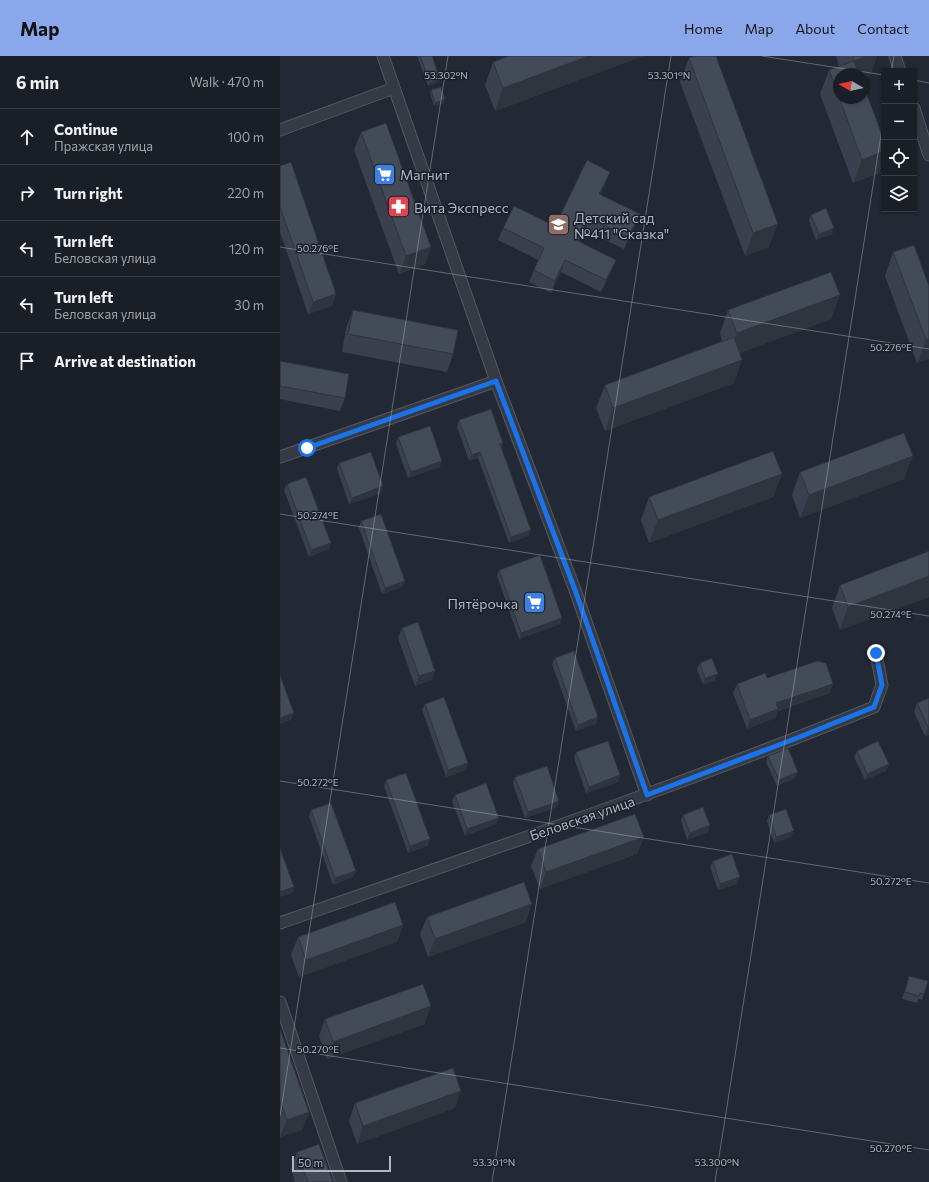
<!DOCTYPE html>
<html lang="en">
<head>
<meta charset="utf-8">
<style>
  :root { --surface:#1a1e27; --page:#23272f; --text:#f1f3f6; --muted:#9fa2a7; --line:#383c44; --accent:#8ba7eb }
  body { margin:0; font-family:Commissioner,sans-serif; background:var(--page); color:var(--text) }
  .controls { position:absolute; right:12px; top:12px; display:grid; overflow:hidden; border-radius:0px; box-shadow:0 1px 3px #0004 }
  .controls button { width:36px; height:36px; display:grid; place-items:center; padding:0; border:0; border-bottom:1px solid var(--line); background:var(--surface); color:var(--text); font:20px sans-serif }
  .compass { position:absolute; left:553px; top:12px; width:36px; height:36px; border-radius:50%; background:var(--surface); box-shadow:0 1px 3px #0004; rotate:279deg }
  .scale { position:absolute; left:12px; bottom:10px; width:99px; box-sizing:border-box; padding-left:4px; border:2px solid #afb5c2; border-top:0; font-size:11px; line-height:14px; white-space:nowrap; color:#afb5c2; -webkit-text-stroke:3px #1a1f29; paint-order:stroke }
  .stop { position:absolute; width:12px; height:12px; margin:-9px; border:3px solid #1a73e8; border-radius:50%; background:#fff }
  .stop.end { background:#1a73e8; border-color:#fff; box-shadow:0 1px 4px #0008 }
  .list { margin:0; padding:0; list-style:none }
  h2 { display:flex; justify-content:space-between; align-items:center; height:52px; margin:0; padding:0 16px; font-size:17px }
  h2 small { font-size:13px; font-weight:400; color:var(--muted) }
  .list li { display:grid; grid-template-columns:26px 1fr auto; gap:12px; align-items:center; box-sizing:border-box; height:56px; padding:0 16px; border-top:1px solid var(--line) }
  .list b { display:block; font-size:15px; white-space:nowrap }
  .list p { margin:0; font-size:13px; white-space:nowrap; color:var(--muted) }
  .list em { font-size:13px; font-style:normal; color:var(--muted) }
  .icon { flex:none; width:22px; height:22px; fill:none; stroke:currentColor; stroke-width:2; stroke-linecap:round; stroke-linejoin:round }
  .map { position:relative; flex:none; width:649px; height:1126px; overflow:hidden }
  header { display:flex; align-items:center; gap:24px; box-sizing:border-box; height:56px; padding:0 20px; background:var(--accent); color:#111 }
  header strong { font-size:19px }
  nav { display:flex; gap:22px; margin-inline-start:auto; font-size:14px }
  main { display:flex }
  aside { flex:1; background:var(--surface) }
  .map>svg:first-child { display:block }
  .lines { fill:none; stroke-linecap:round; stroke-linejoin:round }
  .street-casing { stroke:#525863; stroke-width:13 }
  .street { stroke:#353a45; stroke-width:11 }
  .wall { fill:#3a404d }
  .shaded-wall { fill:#2f343e }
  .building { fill:#434b59; stroke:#2f343e }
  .route { stroke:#1a73e8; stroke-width:5 }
  .ticks { fill:none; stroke:#afb5c2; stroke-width:1; stroke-opacity:0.45 }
  .labels { text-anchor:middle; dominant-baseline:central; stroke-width:3; stroke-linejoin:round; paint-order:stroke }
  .poi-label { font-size:14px; fill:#afb5c2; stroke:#1a1f29; text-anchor:start }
  .street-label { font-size:14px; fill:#afb5c2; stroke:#1a1f29 }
  .ticks-label { font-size:10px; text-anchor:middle; fill:#afb5c2; stroke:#1a1f29; stroke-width:3; stroke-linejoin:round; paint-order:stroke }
</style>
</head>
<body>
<header>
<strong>Map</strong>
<nav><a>Home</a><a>Map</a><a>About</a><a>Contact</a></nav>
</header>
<main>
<aside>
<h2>6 min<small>Walk · 470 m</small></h2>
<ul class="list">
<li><svg class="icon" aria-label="ahead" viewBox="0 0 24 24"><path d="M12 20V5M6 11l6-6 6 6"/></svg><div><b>Continue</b><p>Пражская улица</p></div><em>100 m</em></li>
<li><svg class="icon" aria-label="right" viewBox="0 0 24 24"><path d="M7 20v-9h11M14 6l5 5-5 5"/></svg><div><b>Turn right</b></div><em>220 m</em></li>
<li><svg class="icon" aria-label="left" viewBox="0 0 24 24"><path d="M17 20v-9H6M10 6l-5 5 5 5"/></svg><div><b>Turn left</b><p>Беловская улица</p></div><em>120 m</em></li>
<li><svg class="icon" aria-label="left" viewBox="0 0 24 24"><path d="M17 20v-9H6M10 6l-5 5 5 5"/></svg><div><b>Turn left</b><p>Беловская улица</p></div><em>30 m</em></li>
<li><svg class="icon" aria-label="arrive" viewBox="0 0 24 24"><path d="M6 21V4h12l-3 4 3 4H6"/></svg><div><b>Arrive at destination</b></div></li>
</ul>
</aside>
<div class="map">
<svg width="649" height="1126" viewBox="0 0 649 1126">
  <rect width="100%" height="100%" fill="#222834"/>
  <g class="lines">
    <defs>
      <g id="street">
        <path d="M103,0l113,325 79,209 72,205"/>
        <path d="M615,0l5,15"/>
        <path d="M634,52l15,47"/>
        <path d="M0,74l114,-42"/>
        <path d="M0,401l216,-76"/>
        <path d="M0,867c199,-69 399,-137 594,-216l8,-22 -6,-32"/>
        <path d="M0,946l61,180"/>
      </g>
    </defs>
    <use href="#street" class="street-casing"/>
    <use href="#street" class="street"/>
  </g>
  <g class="wall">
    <path d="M137,0h15l8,23 -1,3 -11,4z"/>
    <path d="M363,0l-148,55 -10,-26 8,-23z"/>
    <path d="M556,0h41l-7,19 -7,3v-4h-24l45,66v20l-5,13 -26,10 -33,-89 9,-24 10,-4z"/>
    <path d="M409,2l80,189 -24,9 -65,-174z"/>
    <path d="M151,34l13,13 -10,3 -4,-13z"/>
    <path d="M81,76l70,115 -6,17 -26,10 -45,-124z"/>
    <path d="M0,110l56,128 -4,12 -24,8 -28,-82z"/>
    <path d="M330,116l-5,12 -5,11 35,31 -11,23 -39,-19 -6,12 37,18 -5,12 -10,20 -40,-20 -10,21 -22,-11 5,-12 4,-10 -40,-20 5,-12 52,-2z"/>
    <path d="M531,159l23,13 -2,6 -16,6 -7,-19z"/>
    <path d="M613,196l36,34v73l-12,4 -32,-87z"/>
    <path d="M560,239l-9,24 -91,34 -6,30 -129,48 -9,-23 9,-23 117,-44 -2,-8 8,-23z"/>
    <path d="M73,254l100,44 -6,18 -105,-20 4,-24z"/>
    <path d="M0,305l65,37 -5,13 -60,-12z"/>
    <path d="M179,364l44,23 -2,5 30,82 -3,6 -19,7 -31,-85 -9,3 -12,-34z"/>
    <path d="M118,381l42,30 -32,11 -12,-34z"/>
    <path d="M59,407l42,30 -32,11 -12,-35z"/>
    <path d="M520,416l104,7 -104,39 -8,-23z"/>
    <path d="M502,418l-9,23 -124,46 -8,-23 8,-23z"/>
    <path d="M7,428l44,59 -2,6 -20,8 -25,-67z"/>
    <path d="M81,465l41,66 -20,7 -23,-66z"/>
    <path d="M649,495v46l-89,33 -8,-22 8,-23z"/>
    <path d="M219,514l63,48 -2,6 -41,15 -22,-63z"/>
    <path d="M122,572l30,52 -17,6 -17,-48z"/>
    <path d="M275,602l43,59 -2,7 -20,7 -24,-67z"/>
    <path d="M420,607l15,17 -12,5 -6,-16z"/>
    <path d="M487,622l63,15 -52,18 -3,7 -28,11 -14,-36 4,-9z"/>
    <path d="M649,642v37l-4,1 -11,-24 3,-9z"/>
    <path d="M145,648l41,66 -20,7 -24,-67z"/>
    <path d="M577,695l32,13 -3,7 -21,9 -11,-23z"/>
    <path d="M296,696l44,23 -2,7 -32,11 -12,-35z"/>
    <path d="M488,700l27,22 -18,8 -11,-24z"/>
    <path d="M235,721l44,24 -2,6 -32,11 -12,-34z"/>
    <path d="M106,724l42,66 -20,7 -24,-67z"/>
    <path d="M175,739l41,29 -31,12 -13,-35z"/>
    <path d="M31,754l42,67 -20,8 -24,-69z"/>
    <path d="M403,759l27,10 -2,7 -21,8 -6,-19z"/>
    <path d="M489,759l22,22 -17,6 -7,-22z"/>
    <path d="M364,781l-7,17 -97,35 -9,-23 7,-17z"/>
    <path d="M433,805l24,23 -19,6 -8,-23z"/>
    <path d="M147,861l99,5 -98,35 -8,-23z"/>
    <path d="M123,869l-6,17 -98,35 -8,-22 7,-18z"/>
    <path d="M629,920l15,18 -2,6 -4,-1 -1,4 -15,-4z"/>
    <path d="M45,963l100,5 -98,35 -8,-23z"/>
    <path d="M0,973l29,83 -7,18 -22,7z"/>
    <path d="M75,1047l100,5 -98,36 -8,-23z"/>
    <path d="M17,1096l36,30h-38l-4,-13z"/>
  </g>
  <g class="shaded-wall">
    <path d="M309,0h54l-148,55 8,-23z"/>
    <path d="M587,0h10l-7,19 -7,3v-4h-13l4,-13z"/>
    <path d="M160,23l-1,3 -11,4 2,-3z"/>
    <path d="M165,43l-1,4 -10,3 1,-3z"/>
    <path d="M604,95v9l-5,13 -26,10 9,-23z"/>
    <path d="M330,116l-5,12 -10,22 4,-12z"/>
    <path d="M360,158l-5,12 -11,23 4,-12z"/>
    <path d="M309,162l-4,12 -11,23 4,-12z"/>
    <path d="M498,168l-9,23 -24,9 8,-23z"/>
    <path d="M554,172l-2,6 -16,6 3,-6z"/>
    <path d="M151,191l-6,17 -26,10 7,-18z"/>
    <path d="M285,204l-4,12 -10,21 4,-12z"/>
    <path d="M336,204l-5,12 -10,20 5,-12z"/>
    <path d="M56,238l-4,12 -24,8 5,-12z"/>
    <path d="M560,239l-9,24 -103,38 9,-24z"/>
    <path d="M649,283v20l-12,4 9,-23z"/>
    <path d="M462,304l-8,23 -129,48 8,-23z"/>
    <path d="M200,396l-2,6 -9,3 3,-6z"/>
    <path d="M633,400l-9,23 -104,39 9,-23z"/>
    <path d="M162,405l-2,6 -32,11 3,-6z"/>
    <path d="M502,418l-9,23 -124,46 9,-23z"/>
    <path d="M103,430l-2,7 -32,11 3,-6z"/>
    <path d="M251,474l-3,6 -19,7 2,-6z"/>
    <path d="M51,487l-2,6 -20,8 2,-7z"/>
    <path d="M649,520v21l-89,33 8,-23z"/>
    <path d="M125,525l-3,6 -20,7 3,-6z"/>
    <path d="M282,562l-2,6 -41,15 2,-6z"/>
    <path d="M155,615l-3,9 -17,6 4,-10z"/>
    <path d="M438,618l-3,6 -12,5 2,-7z"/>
    <path d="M553,628l-3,9 -52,18 -3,7 -28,11 3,-9 26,-17z"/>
    <path d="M14,657l-3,7 -11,4v-6z"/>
    <path d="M318,661l-2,7 -20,7 2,-6z"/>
    <path d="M648,671h1v8l-4,1z"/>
    <path d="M188,707l-2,7 -20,7 2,-7z"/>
    <path d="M609,708l-3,7 -21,9 2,-6z"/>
    <path d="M518,716l-3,6 -18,8 2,-6z"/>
    <path d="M340,719l-2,7 -32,11 3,-6z"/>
    <path d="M279,745l-2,6 -32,11 3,-6z"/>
    <path d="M219,762l-3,6 -31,12 2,-7z"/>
    <path d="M430,769l-2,7 -21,8 3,-7z"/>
    <path d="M514,775l-3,6 -17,6 2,-6z"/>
    <path d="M364,781l-7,17 -97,35 6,-17z"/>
    <path d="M150,783l-2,7 -20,7 2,-7z"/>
    <path d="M76,815l-3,6 -20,8 2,-7z"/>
    <path d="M460,821l-3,7 -19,6 2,-6z"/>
    <path d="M14,831l-2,6 -12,4v-5z"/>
    <path d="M252,848l-6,18 -98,35 7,-18z"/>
    <path d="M123,869l-6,17 -98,35 7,-17z"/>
    <path d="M151,950l-6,18 -98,35 6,-17z"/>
    <path d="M181,1035l-6,17 -98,36 6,-18z"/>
    <path d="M29,1056l-7,18 -22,7 7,-17z"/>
  </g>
  <g class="building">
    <path d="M140,0h12l8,23 -10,4z"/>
    <path d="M229,0h80l-86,32 -10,-26z"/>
    <path d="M415,0h21l62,168 -25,9 -64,-175z"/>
    <path d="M573,0h14l-13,5z"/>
    <path d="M574,5l5,13h-20v24h24v-14l21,56v11l-22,9 -33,-90z"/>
    <path d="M161,31l4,12 -10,4 -4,-13z"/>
    <path d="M106,67l45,124 -25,9 -45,-124z"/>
    <path d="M307,104l23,12 -11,22 41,20 -12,23 -39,-19 -11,23 38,19 -10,20 -41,-20 -10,21 -21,-11 10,-22 -41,-20 11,-22 41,20z"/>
    <path d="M11,106l45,132 -23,8 -33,-95v-41z"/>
    <path d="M546,152l8,20 -15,6 -8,-19z"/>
    <path d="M634,189l15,41v53l-3,1 -33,-88z"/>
    <path d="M551,216l9,23 -103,38 -9,-23z"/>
    <path d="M73,254l105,20 -5,24 -105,-20z"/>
    <path d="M454,281l8,23 -129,48 -8,-23z"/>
    <path d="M0,305l69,13 -4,24 -65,-12z"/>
    <path d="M211,353l12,34 -3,1 31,86 -20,7 -31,-85 -8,3 -13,-35z"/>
    <path d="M150,370l12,35 -31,11 -13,-35z"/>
    <path d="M624,377l9,23 -104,39 -9,-23z"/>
    <path d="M493,395l9,23 -124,46 -9,-23z"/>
    <path d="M91,396l12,34 -31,12 -13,-35z"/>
    <path d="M26,421l25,66 -20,7 -24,-66z"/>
    <path d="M101,458l24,67 -20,7 -24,-67z"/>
    <path d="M649,495v25l-81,31 -8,-22z"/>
    <path d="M260,499l22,63 -41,15 -22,-63z"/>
    <path d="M138,566l17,49 -16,5 -17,-48z"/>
    <path d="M294,595l24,66 -20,8 -23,-67z"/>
    <path d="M432,602l6,16 -13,4 -5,-15z"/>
    <path d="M537,605l9,2 7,21 -57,19 2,6 -28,11 -13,-36 28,-11 2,5z"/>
    <path d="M0,619l14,38 -14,5z"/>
    <path d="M164,641l24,66 -20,7 -23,-66z"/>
    <path d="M649,642v29h-1l-11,-24z"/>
    <path d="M328,685l12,34 -31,12 -13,-35z"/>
    <path d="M598,685l11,23 -22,10 -10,-23z"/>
    <path d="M508,692l10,24 -19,8 -11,-24z"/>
    <path d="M267,710l12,35 -31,11 -13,-35z"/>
    <path d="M126,717l24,66 -20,7 -24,-66z"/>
    <path d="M206,727l13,35 -32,11 -12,-34z"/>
    <path d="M51,747l25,68 -21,7 -24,-68z"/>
    <path d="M423,751l7,18 -20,8 -7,-18z"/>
    <path d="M506,753l8,22 -18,6 -7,-22z"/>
    <path d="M355,758l9,23 -98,35 -8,-23z"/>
    <path d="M0,792l14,39 -14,5z"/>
    <path d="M452,798l8,23 -20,7 -7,-23z"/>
    <path d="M244,826l8,22 -97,35 -8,-22z"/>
    <path d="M115,846l8,23 -97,35 -8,-23z"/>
    <path d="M629,920l19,5 -4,13 -4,-1 -1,3 -14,-4z"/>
    <path d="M143,928l8,22 -98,36 -8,-23z"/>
    <path d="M0,973l29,83 -22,8 -7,-19z"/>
    <path d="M173,1012l8,23 -98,35 -8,-23z"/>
    <path d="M39,1088l14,38h-25l-11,-30z"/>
  </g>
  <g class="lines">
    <path class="route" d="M27,392l189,-67 79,209 72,205 150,-57 77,-31 8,-22 -6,-32"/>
  </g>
  <path class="ticks" d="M482,0l122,19M611,15l3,-15M634,24l15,3M0,191l649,102M0,458l649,102M0,725l649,102M0,992l649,102M0,1060l168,-1060M212,1126l179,-1126M435,1126l169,-1066"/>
  <defs>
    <symbol id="supermarket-square" viewBox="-11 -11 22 22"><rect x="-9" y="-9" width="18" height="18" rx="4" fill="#3f7fe0" stroke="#1a1f29"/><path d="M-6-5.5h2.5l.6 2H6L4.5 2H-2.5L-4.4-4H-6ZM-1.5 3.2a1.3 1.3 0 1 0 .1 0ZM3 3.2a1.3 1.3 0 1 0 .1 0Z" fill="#fff"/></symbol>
    <symbol id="pharmacy-square" viewBox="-11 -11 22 22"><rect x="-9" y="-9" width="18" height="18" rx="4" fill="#e0444e" stroke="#1a1f29"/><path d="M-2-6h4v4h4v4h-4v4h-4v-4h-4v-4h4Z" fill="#fff"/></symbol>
    <symbol id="school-square" viewBox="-11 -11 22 22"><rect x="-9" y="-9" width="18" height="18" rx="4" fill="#8d6e63" stroke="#1a1f29"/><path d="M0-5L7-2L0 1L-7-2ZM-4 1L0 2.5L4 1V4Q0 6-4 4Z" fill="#fff"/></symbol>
  </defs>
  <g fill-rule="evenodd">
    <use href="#supermarket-square" x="92" y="106" width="25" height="25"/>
    <use href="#pharmacy-square" x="106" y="138" width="25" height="25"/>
    <use href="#school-square" x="266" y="156" width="25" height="25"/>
    <use href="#supermarket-square" x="242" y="534" width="25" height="25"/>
  </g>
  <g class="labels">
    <g class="poi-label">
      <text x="120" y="118">Магнит</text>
      <text x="134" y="151">Вита Экспресс</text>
      <text x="294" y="161">Детский сад<tspan x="294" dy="16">№411 "Сказка"</tspan></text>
      <text x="238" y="547" text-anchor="end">Пятёрочка</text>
    </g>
    <g class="street-label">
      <text transform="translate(302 762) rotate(-19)">Беловская улица</text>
    </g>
  </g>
  <g class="ticks-label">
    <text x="166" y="23">53.302°N</text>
    <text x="389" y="23">53.301°N</text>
    <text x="38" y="196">50.276°E</text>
    <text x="611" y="295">50.276°E</text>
    <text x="38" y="463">50.274°E</text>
    <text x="611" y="562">50.274°E</text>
    <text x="38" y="730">50.272°E</text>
    <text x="611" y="829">50.272°E</text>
    <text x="38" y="997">50.270°E</text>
    <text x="611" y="1096">50.270°E</text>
    <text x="214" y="1110">53.301°N</text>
    <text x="437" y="1110">53.300°N</text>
  </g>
</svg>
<div class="controls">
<button>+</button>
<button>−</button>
<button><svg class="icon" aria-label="locate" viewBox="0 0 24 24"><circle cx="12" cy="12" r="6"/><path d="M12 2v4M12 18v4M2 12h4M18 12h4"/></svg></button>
<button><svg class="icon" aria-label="layers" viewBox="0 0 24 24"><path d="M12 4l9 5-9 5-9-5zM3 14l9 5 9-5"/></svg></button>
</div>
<svg class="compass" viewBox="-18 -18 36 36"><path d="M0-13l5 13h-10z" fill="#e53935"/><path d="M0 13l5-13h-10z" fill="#9fa2a7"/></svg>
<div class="scale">50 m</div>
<div class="stop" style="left:27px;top:392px"></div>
<div class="stop end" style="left:596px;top:597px"></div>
</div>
</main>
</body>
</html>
